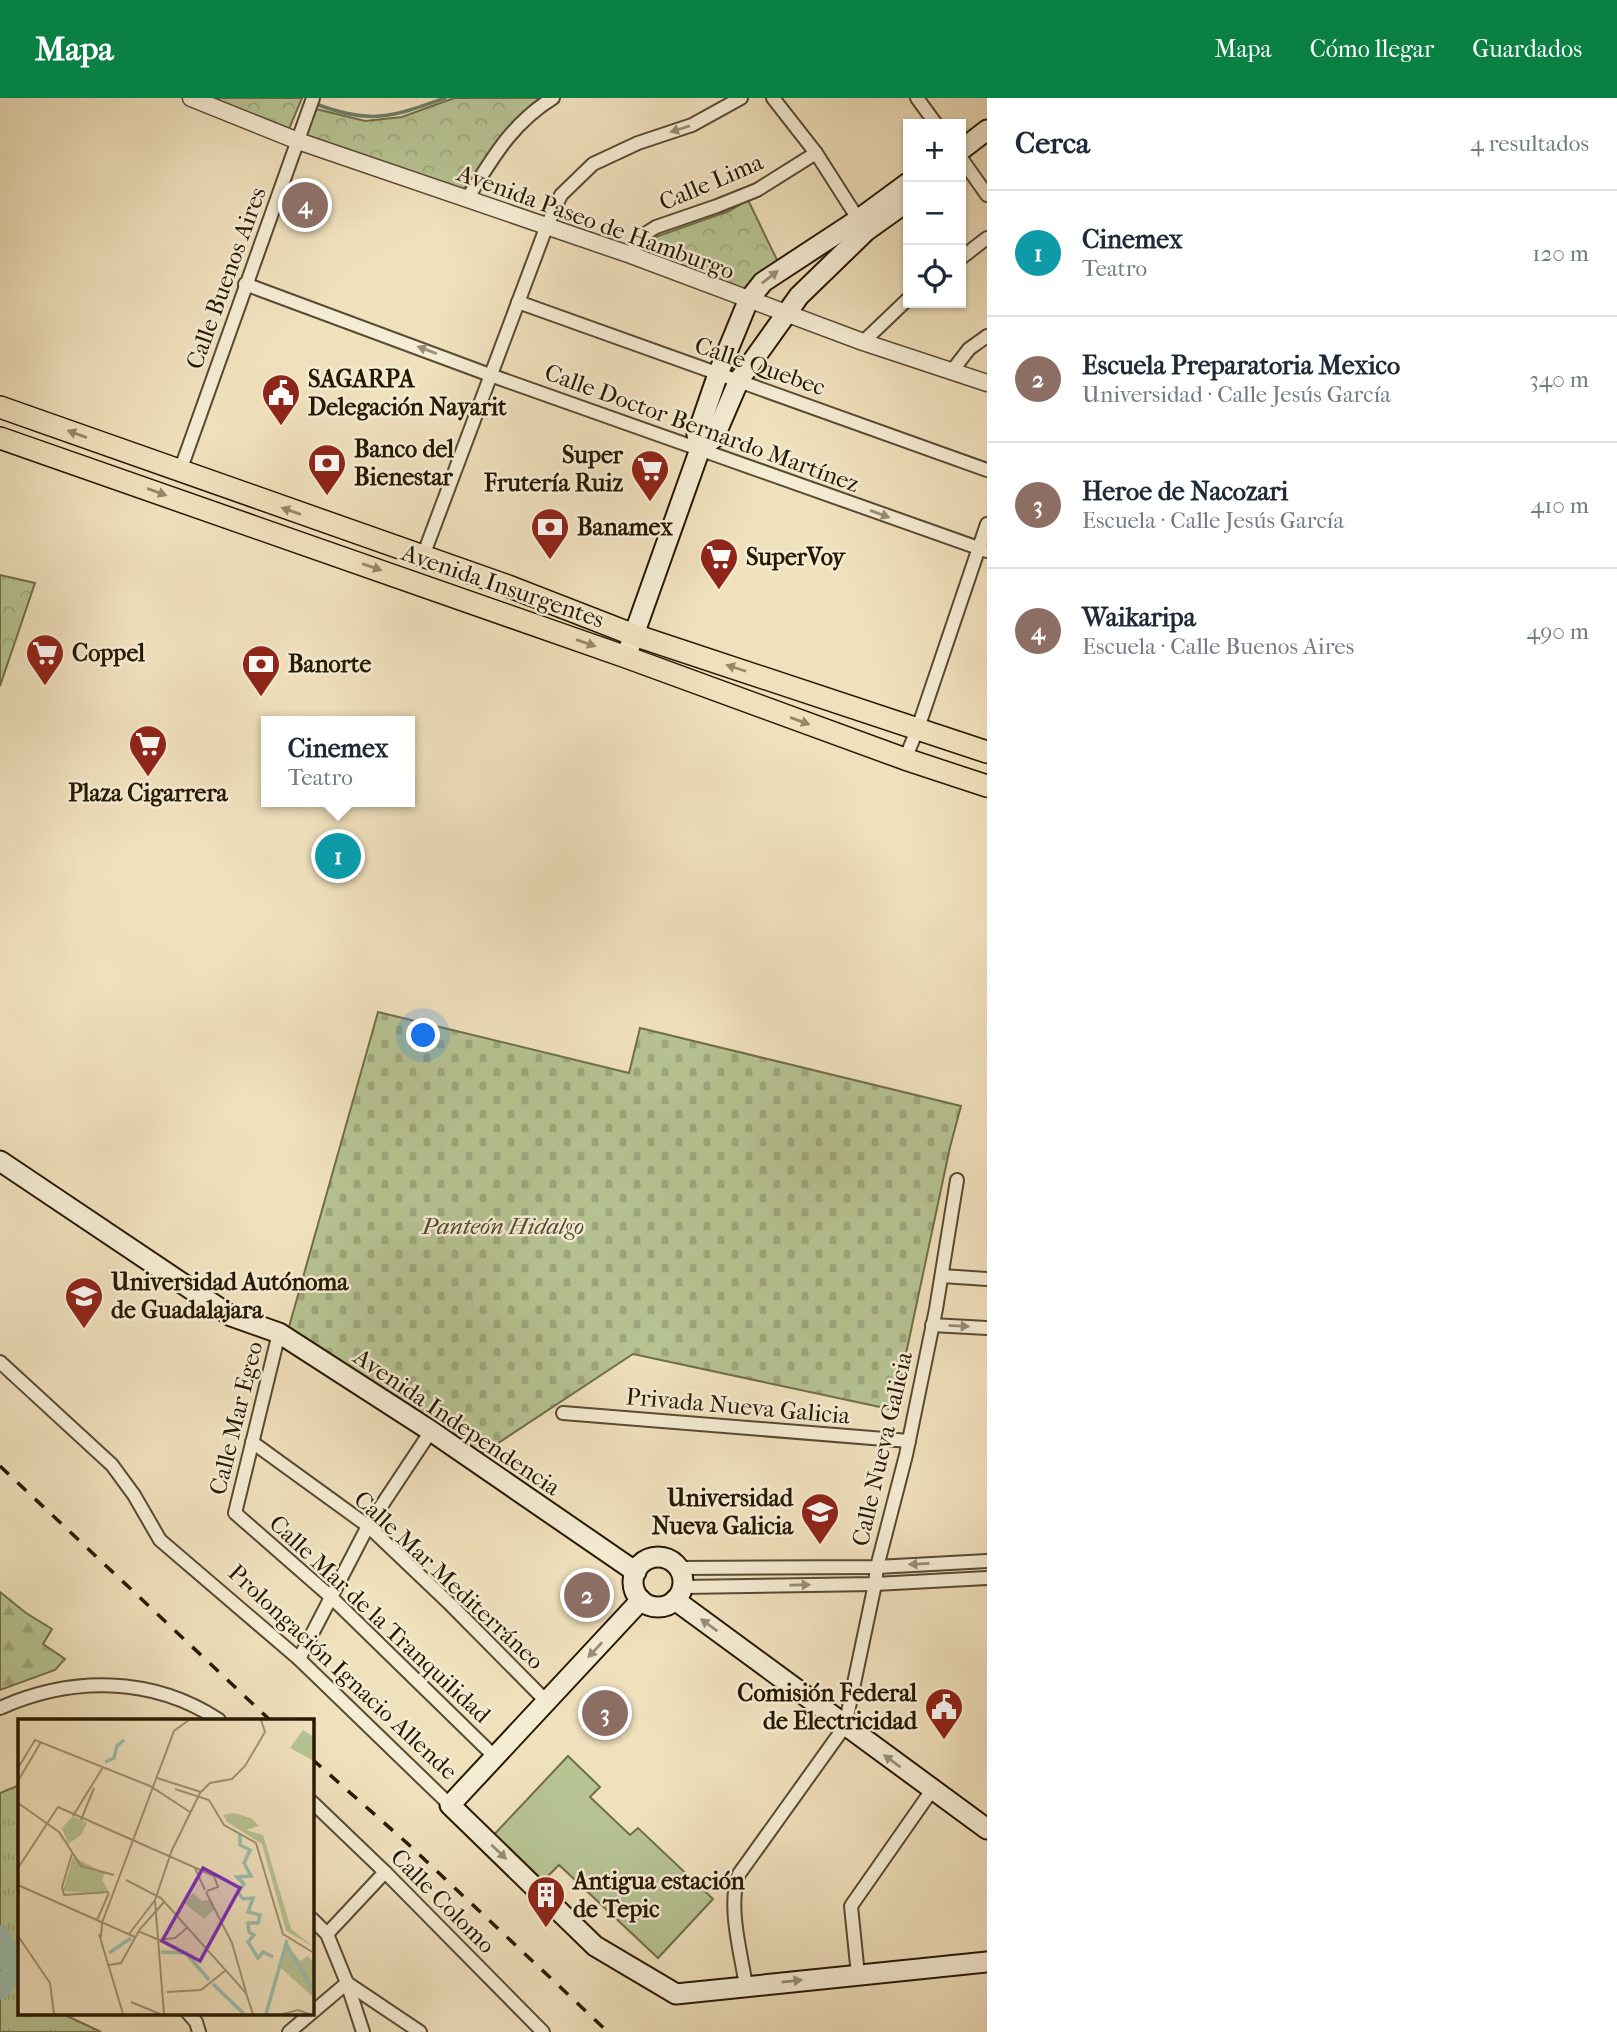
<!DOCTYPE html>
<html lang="es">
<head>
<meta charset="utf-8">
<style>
  :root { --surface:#fff; --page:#f6f6f7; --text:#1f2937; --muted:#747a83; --line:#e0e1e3; --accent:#0b8043 }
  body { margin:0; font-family:"IM FELL French Canon",serif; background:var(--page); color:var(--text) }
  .controls { position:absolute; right:21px; top:21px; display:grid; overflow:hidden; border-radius:0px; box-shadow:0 2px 5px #0004 }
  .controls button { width:63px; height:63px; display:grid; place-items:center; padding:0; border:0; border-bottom:2px solid var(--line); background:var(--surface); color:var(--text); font:35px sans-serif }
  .you { position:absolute; left:424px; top:938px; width:24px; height:24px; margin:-18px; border:5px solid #fff; border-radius:50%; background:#1a73e8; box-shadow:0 0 0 10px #1a73e833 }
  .badge { display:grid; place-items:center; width:46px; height:46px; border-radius:50%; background:var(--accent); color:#fff; font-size:23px; font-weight:700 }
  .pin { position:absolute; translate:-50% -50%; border:4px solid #fff; box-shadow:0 2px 7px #0006 }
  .popup { position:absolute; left:261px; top:618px; width:154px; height:91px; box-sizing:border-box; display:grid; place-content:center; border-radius:0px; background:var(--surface); filter:drop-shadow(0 2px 5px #0005); font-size:23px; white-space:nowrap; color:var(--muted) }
  .popup b { font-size:26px; color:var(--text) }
  .popup::after { content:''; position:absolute; left:50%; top:100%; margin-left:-14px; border:14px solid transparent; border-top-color:var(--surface) }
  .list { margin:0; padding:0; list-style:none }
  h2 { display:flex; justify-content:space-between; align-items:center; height:91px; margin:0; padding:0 28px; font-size:30px }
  h2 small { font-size:23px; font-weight:400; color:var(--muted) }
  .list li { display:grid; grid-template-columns:46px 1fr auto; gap:21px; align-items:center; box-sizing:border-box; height:126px; padding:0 28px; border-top:2px solid var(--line) }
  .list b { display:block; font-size:26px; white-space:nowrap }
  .list p { margin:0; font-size:23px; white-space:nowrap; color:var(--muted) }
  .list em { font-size:23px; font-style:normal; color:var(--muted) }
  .icon { flex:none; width:38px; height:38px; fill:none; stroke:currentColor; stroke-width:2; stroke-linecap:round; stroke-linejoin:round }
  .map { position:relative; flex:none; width:987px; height:1934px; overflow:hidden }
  header { display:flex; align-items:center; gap:42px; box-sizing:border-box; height:98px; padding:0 35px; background:var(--accent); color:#fff }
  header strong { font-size:33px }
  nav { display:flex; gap:38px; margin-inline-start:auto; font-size:24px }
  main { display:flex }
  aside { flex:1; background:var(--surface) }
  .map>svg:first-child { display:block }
  .grass { fill:url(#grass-tufts); stroke:#6f6e4a; stroke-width:2 }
  .forest { fill:url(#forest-firs); stroke:#6f6e4a; stroke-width:2 }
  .cemetery { fill:url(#cemetery-stones); stroke:#6f6e4a; stroke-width:2 }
  .park { fill:url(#park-crowns); stroke:#6f6e4a; stroke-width:2 }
  .pitch { fill:#b7c393; stroke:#6f6e4a; stroke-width:2 }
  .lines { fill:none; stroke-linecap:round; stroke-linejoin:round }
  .stream { stroke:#6d7c69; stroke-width:3.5 }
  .river { stroke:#9bbead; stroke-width:21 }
  .minor-casing { stroke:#594a31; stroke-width:16 }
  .tertiary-casing { stroke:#594a31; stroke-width:19 }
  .secondary-casing { stroke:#271802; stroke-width:23 }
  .trunk-casing { stroke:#271802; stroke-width:24 }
  .minor { stroke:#f5ecd4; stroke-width:12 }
  .tertiary { stroke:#f5ecd4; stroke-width:16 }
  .secondary { stroke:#f5ecd4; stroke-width:19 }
  .trunk { stroke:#f0e1bd; stroke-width:21 }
  .rail { stroke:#271802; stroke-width:3.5; stroke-dasharray:12 12; stroke-linecap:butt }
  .oneway { fill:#988d76 }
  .oneway2 { fill:#968769 }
  .labels { text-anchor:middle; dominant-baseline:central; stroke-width:5; stroke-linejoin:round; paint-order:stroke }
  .street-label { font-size:24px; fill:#271802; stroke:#f5ecd4 }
  .poi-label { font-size:24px; font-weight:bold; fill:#271802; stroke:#f5ecd4; text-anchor:start }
  .park-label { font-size:24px; font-style:italic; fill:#524b2e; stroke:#f5ecd4 }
  .inset-river { fill:none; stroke:#9bbead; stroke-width:3.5 }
  .inset-road { fill:none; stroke:#a09172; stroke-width:2 }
  .view { fill:#7b2cbf; fill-opacity:0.15; stroke:#7b2cbf; stroke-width:3.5 }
  .inset-edge { fill:none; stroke:#271802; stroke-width:3.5 }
</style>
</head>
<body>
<header>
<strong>Mapa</strong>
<nav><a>Mapa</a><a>Cómo llegar</a><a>Guardados</a></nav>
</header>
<main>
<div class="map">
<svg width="987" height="1934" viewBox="0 0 987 1934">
  <defs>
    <pattern id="grass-tufts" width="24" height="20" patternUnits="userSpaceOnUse" patternTransform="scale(1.75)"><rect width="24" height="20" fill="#b7c393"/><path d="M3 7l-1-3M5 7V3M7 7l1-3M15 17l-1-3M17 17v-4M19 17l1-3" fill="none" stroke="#9da77d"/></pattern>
    <pattern id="forest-firs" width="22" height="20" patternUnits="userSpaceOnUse" patternTransform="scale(1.75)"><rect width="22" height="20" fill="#b7c393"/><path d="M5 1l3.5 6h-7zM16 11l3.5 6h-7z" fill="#9da77d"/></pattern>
    <pattern id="cemetery-stones" width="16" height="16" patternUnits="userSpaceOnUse" patternTransform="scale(1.75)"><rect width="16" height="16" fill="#b7c393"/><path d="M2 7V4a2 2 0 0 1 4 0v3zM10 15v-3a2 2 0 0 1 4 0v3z" fill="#9da77d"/></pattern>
    <pattern id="park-crowns" width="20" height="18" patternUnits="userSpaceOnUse" patternTransform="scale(1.75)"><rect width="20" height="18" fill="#b7c393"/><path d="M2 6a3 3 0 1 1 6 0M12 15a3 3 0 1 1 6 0" fill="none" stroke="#9da77d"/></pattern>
  </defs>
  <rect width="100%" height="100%" fill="#f0e1bd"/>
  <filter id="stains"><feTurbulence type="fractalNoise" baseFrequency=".00286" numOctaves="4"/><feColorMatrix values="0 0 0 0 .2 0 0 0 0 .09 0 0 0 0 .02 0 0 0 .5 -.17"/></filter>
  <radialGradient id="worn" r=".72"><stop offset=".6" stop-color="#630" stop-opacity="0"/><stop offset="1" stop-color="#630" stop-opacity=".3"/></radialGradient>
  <path class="grass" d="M19,1687v228h42l40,19h-101v-239z"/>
  <path class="forest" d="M0,1494l26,21 26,16 -9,15 22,15 -10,11 -55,20z"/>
  <path class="cemetery" d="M378,914l251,61 11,-45 321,78 -11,41 -56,263 -261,-56 -153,101 -193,-121z"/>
  <g class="park">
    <path d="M211,0h91l-13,31z"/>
    <path d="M454,0h85l-46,49 -32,46 -157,-55 12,-29 49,12 37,-4z"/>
    <path d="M748,102l30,62 -34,32 -104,-40 4,-13 85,-30z"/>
    <path d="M0,477l35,8 -35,103z"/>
  </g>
  <path class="pitch" d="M568,1658l32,31 -10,10 40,38 8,-7 75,71 -55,59 -99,-93 -22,22 -49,-46z"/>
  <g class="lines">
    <path class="stream" d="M316,6c55,21 76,13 129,-6"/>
    <path class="river" d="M0,1838l6,12 6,26 -12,15"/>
    <defs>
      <g id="minor">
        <path d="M773,0l43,55 46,72"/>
        <path d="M917,0l19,26"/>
        <path d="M961,60l26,37"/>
        <path d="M467,101c25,-40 44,-75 86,-101"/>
        <path d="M631,157l9,-18 16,-10 61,-21 40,-16 59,-37"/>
        <path d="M961,160l26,-20"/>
        <path d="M245,186l245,91 497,176"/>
        <path d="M518,204l469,168"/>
        <path d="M863,244l45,-43"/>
        <path d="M952,273l17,-22 18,-13"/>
        <path d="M180,373l133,-373"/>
        <path d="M423,458l123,-328 15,-33 32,-31 45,-21 54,-18 49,-27"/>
        <path d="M905,661l13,-31 69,-204"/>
        <path d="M942,1178l45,3"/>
        <path d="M932,1227l55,3"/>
        <path d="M279,1235l-44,180 96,84 164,160"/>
        <path d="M0,1264l112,103 22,30 26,45 139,119 151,146"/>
        <path d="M563,1315l346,28"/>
        <path d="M252,1344l116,84 83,79 96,97"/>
        <path d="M679,1470l198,-1 110,-6"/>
        <path d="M683,1489l192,-3 112,-6"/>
        <path d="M299,1561l69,-133 63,-95"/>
        <path d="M0,1610c72,-32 152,-32 219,12"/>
        <path d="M312,1704l73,70 158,160"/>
        <path d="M312,1821l15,15 20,49 16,49"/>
        <path d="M327,1836l58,-62"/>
        <path d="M858,1877l-7,-69 81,-116"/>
        <path d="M347,1885l73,49"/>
        <path d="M746,1888c-5,-33 -19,-81 -7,-112l106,-148 30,-142 2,-17 29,-112 30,-146 21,-129"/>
        <path d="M188,1915l8,9 3,10"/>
        <path d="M289,1934l58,-49"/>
      </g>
      <path id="tertiary" d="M191,0l107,43 333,114 232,87 124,41"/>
      <g id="secondary">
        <path d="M961,52l26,-20"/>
        <path d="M700,351l-3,-14 21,-61 30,-73 15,-19 96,-63 49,-36"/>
        <path d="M626,559l74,-208 14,-11 25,-58 60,-84 67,-65 42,-30"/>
        <path d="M0,1063l231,155 48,17 152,98 205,141"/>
        <circle cx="658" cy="1484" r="25"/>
        <path d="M641,1502l-191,205 145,141 81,48 311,-32"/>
        <path d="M675,1502l312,229"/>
      </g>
      <g id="trunk">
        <path d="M0,309l508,179 126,49 353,117"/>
        <path d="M0,340l626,219 279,102 82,27"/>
      </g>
    </defs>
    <use href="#minor" class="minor-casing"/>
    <use href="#tertiary" class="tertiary-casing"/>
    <use href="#secondary" class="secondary-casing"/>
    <use href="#trunk" class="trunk-casing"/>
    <use href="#minor" class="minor"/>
    <use href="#tertiary" class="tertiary"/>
    <use href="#secondary" class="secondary"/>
    <use href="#trunk" class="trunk"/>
    <g class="rail">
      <path d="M0,1368l270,254"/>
      <path d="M312,1661l96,85 200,188"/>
    </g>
  </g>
  <defs><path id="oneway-solid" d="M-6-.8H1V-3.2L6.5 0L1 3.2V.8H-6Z" transform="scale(1.75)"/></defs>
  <g class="oneway">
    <use href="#oneway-solid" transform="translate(680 31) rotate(162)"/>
    <use href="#oneway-solid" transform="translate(770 179) rotate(-38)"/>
    <use href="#oneway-solid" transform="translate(427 252) rotate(-159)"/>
    <use href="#oneway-solid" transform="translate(880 416) rotate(20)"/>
    <use href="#oneway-solid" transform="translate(959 1228) rotate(3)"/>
    <use href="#oneway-solid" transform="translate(919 1466) rotate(177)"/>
    <use href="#oneway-solid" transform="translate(800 1487) rotate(-1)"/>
    <use href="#oneway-solid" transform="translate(709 1527) rotate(-144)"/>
    <use href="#oneway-solid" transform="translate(595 1552) rotate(133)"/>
    <use href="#oneway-solid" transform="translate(892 1663) rotate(-144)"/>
    <use href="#oneway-solid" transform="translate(499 1754) rotate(44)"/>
    <use href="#oneway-solid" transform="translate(792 1883) rotate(-6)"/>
  </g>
  <g class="oneway2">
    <use href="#oneway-solid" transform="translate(77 336) rotate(-160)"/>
    <use href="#oneway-solid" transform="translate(157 394) rotate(20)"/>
    <use href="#oneway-solid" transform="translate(291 413) rotate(-161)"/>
    <use href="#oneway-solid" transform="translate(372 469) rotate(19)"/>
    <use href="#oneway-solid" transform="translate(586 545) rotate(19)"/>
    <use href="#oneway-solid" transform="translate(736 570) rotate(-162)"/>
    <use href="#oneway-solid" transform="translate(800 623) rotate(20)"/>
  </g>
  <defs>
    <symbol id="civic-pin" viewBox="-11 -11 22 30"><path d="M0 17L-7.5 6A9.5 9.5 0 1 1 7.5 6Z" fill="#8f2418" stroke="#f5ecd4"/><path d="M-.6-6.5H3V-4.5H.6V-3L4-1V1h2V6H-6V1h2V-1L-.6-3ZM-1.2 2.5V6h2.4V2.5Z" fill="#fff"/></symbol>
    <symbol id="bank-pin" viewBox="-11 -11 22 30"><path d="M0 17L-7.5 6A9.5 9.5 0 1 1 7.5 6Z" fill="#8f2418" stroke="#f5ecd4"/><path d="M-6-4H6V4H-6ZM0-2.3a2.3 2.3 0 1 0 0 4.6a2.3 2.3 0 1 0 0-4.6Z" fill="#fff"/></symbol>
    <symbol id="supermarket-pin" viewBox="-11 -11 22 30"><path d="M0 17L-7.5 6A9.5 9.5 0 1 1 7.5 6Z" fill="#8f2418" stroke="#f5ecd4"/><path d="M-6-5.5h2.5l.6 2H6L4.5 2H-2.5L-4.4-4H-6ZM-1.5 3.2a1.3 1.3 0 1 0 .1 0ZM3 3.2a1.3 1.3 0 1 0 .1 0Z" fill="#fff"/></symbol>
    <symbol id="university-pin" viewBox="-11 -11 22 30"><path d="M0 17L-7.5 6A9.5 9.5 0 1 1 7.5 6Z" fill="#8f2418" stroke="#f5ecd4"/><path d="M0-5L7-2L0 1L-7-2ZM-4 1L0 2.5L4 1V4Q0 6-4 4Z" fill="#fff"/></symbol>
    <symbol id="building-pin" viewBox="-11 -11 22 30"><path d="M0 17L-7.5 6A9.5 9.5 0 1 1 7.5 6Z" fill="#8f2418" stroke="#f5ecd4"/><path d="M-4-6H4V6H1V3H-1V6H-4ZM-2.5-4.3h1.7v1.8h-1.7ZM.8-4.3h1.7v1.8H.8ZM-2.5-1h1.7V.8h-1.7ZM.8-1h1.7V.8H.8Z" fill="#fff"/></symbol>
  </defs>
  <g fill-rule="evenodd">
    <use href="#civic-pin" x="259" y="273" width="44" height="60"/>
    <use href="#bank-pin" x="305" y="343" width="44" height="60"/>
    <use href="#supermarket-pin" x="628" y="349" width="44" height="60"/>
    <use href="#bank-pin" x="528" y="407" width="44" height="60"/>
    <use href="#supermarket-pin" x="697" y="437" width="44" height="60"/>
    <use href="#supermarket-pin" x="23" y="533" width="44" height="60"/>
    <use href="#bank-pin" x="239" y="544" width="44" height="60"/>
    <use href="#supermarket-pin" x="126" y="624" width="44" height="60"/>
    <use href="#university-pin" x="62" y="1176" width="44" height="60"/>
    <use href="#university-pin" x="798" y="1392" width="44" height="60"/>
    <use href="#civic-pin" x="922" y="1587" width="44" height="60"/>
    <use href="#building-pin" x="524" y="1775" width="44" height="60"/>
  </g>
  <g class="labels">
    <g class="street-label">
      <text transform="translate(711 84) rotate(-23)">Calle Lima</text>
      <text transform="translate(596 124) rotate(20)">Avenida Paseo de Hamburgo</text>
      <text transform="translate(226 180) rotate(-70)">Calle Buenos Aires</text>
      <text transform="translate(760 268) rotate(19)">Calle Quebec</text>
      <text transform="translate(702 330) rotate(20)">Calle Doctor Bernardo Martínez</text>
      <text transform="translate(503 488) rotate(19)">Avenida Insurgentes</text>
      <text transform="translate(738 1308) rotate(5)">Privada Nueva Galicia</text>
      <text transform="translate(236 1320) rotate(-76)">Calle Mar Egeo</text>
      <text transform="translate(457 1324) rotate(34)">Avenida Independencia</text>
      <text transform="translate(882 1351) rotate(-77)">Calle Nueva Galicia</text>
      <text transform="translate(449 1482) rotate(43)">Calle Mar Mediterráneo</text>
      <text transform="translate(380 1521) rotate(43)">Calle Mar de la Tranquilidad</text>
      <text transform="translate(343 1574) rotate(43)">Prolongación Ignacio Allende</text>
      <text transform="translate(443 1803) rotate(45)">Calle Colomo</text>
    </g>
    <g class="poi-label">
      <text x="308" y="281">SAGARPA<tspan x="308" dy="28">Delegación Nayarit</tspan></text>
      <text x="354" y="351">Banco del<tspan x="354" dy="28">Bienestar</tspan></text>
      <text x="623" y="357" text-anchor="end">Super<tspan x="623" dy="28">Frutería Ruiz</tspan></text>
      <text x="577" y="429">Banamex</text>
      <text x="746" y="459">SuperVoy</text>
      <text x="72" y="555">Coppel</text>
      <text x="288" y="566">Banorte</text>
      <text x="148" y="695" text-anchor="middle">Plaza Cigarrera</text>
      <text x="111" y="1184">Universidad Autónoma<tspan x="111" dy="28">de Guadalajara</tspan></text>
      <text x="793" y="1400" text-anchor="end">Universidad<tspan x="793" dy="28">Nueva Galicia</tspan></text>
      <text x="917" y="1595" text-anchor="end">Comisión Federal<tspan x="917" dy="28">de Electricidad</tspan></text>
      <text x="573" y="1783">Antigua estación<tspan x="573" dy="28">de Tepic</tspan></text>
    </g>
    <g class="park-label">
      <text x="503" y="1128">Panteón Hidalgo</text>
    </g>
  </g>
  <g transform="translate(18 1621)">
    <rect width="296" height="296" fill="#f0e1bd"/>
    <path d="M285,11l11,7v24l-24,-13zM216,94l17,5 8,8 -13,4 17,5 28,94 23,18 -28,-16 -24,-87 -35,-22 -4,-7z" fill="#b7c393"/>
    <path d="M268,225l14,17 8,-5 6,8v34l-34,-31z" fill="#b7c393"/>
    <path d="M175,174l9,8 8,-1 5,9 -11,10 -20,-16z" fill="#b7c393"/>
    <path d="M55,97l14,7 -6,12 -13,9 -6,-16zM55,138l32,16 -3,7 6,10 -6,4 -39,-3z" fill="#b7c393"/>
    <path class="inset-river" d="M87,43l9,-4 3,-12 7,-6M222,115v11l10,5 -6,13 7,13 -14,1 7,7 -6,8 5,7 10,-1 -5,14 12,3 -2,8h-10l1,9 5,3 -6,7 10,16 5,-6 10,5M268,225l28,47M143,233l25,1 23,27M91,234l22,-15M195,265l31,30M248,295l21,-74"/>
    <path class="inset-road" d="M0,49l17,-28 115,46 40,26M139,59l44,14M0,62l23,-39M157,70l34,11 15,25 32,18 27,91 31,19M181,75l11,-11 22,-4 13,-13 20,-34 -4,-12M0,84l41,29 22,34 33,9M40,88l156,69 4,11 -11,4M55,97l30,-49M63,101l13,-32M54,135l-10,33 2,8 45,-3M0,149l40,-61 4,2M177,149l10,22M108,161l35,18 85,95 7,21M0,166l117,52M188,173l26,51 14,49M137,182l9,113M79,201l12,-27M120,212l21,9 16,-2 13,-11M81,215l24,80M111,215l26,-34 17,-50 29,-59M0,217l32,47 4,31M83,218l1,-14 72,-192 15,-11M91,246l12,-2 19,-34 25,-28M149,273l34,-2 25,-20M113,283l29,12M265,295l15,-4 11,4"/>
    <path class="view" d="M185,149l37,20 -40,73 -38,-20z"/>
    <rect width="296" height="296" class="inset-edge"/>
  </g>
  <rect width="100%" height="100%" filter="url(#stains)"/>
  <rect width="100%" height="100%" fill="url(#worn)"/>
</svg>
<div class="controls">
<button>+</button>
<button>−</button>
<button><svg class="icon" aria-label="locate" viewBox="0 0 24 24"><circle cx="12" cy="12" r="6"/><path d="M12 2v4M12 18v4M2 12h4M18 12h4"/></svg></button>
</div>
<div class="you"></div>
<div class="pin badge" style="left:338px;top:758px;background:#0f9aa8">1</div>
<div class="popup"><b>Cinemex</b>Teatro</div>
<div class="pin badge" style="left:587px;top:1497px;background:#8d6e63">2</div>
<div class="pin badge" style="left:605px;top:1615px;background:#8d6e63">3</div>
<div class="pin badge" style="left:305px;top:107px;background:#8d6e63">4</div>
</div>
<aside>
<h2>Cerca<small>4 resultados</small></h2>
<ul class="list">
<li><span class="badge" style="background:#0f9aa8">1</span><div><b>Cinemex</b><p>Teatro</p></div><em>120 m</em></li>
<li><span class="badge" style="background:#8d6e63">2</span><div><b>Escuela Preparatoria Mexico</b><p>Universidad · Calle Jesús García</p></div><em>340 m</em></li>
<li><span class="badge" style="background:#8d6e63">3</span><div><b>Heroe de Nacozari</b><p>Escuela · Calle Jesús García</p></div><em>410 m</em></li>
<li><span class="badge" style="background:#8d6e63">4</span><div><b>Waikaripa</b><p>Escuela · Calle Buenos Aires</p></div><em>490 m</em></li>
</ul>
</aside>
</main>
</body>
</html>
